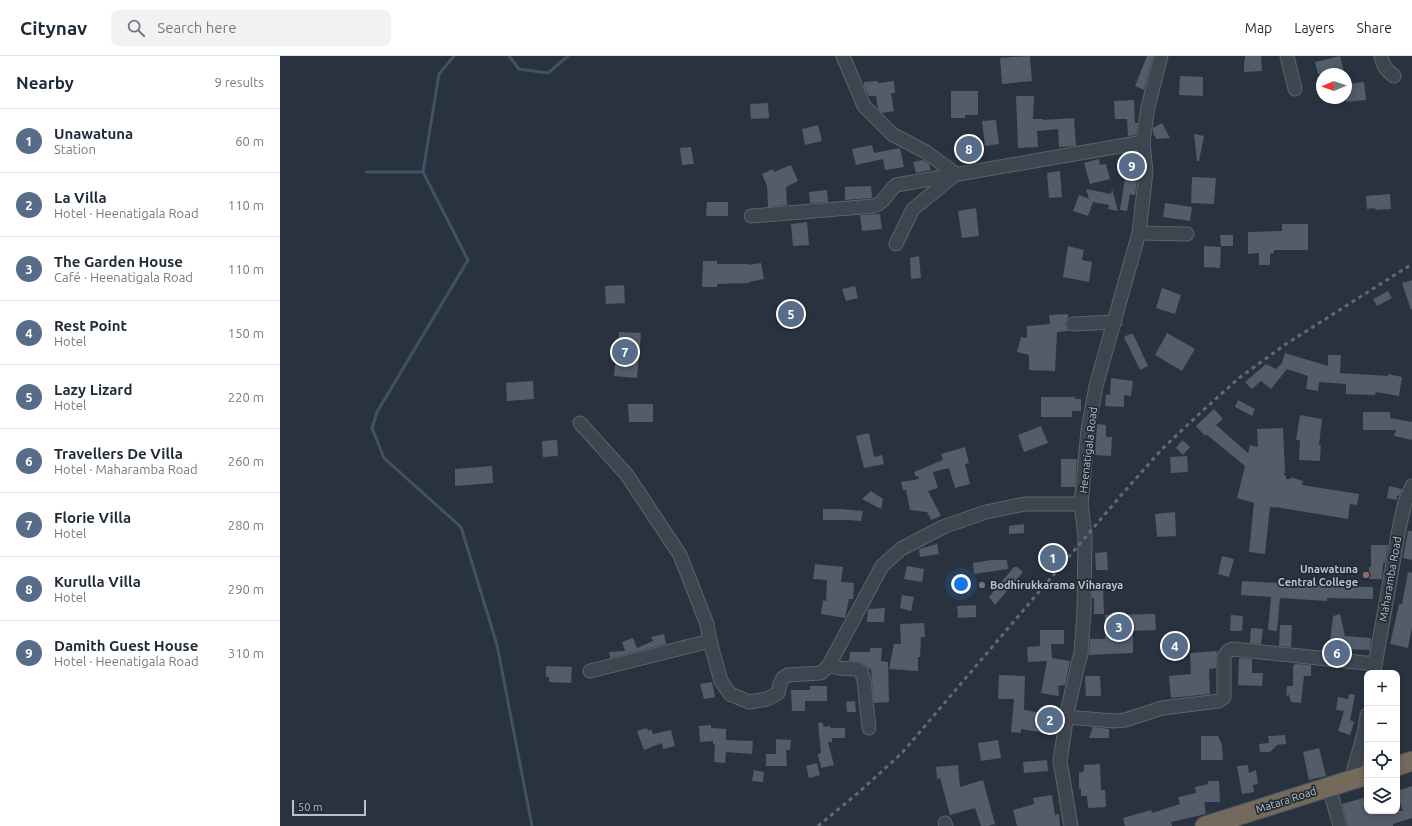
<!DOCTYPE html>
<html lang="en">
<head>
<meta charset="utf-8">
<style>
  :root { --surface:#fff; --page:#f2f2f3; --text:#1f2937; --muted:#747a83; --line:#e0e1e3; --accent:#576c89 }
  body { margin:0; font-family:Ubuntu,sans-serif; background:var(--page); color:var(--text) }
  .controls { position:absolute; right:12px; bottom:12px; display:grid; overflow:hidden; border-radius:8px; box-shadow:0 2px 6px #0003 }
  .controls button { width:36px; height:36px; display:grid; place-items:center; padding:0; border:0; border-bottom:1px solid var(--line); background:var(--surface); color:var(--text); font:20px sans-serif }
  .compass { position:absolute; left:1036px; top:12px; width:36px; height:36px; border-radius:50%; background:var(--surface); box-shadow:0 2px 6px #0003; rotate:268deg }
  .scale { position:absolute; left:12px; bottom:10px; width:74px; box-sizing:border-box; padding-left:4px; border:2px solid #bac0c9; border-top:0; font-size:11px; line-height:14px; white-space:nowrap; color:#bac0c9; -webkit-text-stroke:3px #222a34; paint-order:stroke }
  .you { position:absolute; left:681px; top:528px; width:14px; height:14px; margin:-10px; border:3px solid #fff; border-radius:50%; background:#1a73e8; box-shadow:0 0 0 6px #1a73e833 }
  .badge { display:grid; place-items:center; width:26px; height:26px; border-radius:50%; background:var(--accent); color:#fff; font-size:13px; font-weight:700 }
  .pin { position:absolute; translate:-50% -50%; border:2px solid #fff; box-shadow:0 1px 4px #0006 }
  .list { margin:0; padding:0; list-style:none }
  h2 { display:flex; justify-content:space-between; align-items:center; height:52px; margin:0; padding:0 16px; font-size:17px }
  h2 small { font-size:13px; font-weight:400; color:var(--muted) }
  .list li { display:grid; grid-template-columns:26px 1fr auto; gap:12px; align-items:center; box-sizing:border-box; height:64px; padding:0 16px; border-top:1px solid var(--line) }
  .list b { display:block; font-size:15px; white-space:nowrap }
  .list p { margin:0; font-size:13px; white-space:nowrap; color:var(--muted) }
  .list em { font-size:13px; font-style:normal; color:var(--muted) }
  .icon { flex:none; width:22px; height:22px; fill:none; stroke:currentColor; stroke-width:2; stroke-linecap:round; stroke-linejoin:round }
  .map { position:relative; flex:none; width:1132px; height:770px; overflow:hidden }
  header { display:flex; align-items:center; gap:24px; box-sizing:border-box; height:56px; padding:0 20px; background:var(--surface); border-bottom:1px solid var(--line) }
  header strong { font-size:19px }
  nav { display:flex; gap:22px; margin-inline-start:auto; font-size:14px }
  .search { width:280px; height:36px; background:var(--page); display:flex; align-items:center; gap:10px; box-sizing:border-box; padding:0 14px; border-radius:8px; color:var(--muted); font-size:15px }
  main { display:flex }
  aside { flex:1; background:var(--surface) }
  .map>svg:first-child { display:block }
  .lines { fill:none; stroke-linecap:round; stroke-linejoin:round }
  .stream { stroke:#415166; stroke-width:3 }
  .building { fill:#535c69 }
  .minor-casing { stroke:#5b636c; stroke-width:15 }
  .highway-casing { stroke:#485059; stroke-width:21 }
  .minor { stroke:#3d454f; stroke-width:13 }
  .highway { stroke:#746a5b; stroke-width:19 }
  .rail { stroke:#606975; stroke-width:3; stroke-dasharray:4 4; stroke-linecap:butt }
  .education-dot { fill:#8d6e63; stroke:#222a34; stroke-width:1.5 }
  .worship-dot { fill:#6b7280; stroke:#222a34; stroke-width:1.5 }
  .labels { text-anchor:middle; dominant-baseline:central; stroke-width:3.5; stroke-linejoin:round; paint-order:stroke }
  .street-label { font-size:11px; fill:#bac0c9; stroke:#222a34 }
  .poi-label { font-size:11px; font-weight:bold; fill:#bac0c9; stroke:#222a34; text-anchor:end }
</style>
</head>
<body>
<header>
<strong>Citynav</strong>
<div class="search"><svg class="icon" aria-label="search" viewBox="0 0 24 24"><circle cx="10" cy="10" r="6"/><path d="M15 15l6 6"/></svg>Search here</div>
<nav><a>Map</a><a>Layers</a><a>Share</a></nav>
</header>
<main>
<aside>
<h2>Nearby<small>9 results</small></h2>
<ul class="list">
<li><span class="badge">1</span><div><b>Unawatuna</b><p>Station</p></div><em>60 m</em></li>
<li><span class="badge">2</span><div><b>La Villa</b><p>Hotel · Heenatigala Road</p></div><em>110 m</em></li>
<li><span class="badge">3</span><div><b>The Garden House</b><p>Café · Heenatigala Road</p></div><em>110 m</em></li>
<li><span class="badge">4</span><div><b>Rest Point</b><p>Hotel</p></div><em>150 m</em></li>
<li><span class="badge">5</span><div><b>Lazy Lizard</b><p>Hotel</p></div><em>220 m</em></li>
<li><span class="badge">6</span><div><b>Travellers De Villa</b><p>Hotel · Maharamba Road</p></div><em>260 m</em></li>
<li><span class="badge">7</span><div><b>Florie Villa</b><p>Hotel</p></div><em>280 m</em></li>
<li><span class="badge">8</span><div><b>Kurulla Villa</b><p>Hotel</p></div><em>290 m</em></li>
<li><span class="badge">9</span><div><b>Damith Guest House</b><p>Hotel · Heenatigala Road</p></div><em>310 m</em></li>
</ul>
</aside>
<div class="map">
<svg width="1132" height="770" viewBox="0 0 1132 770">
  <rect width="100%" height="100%" fill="#29333f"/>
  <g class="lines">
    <g class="stream">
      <path d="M174,0l-15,18 -16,98 45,88 -91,152 -5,16 12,30 77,69 36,118 35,181"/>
      <path d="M229,0l10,13 29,4 20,-17"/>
      <path d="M86,116h57"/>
    </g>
  </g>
  <g class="building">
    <path d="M750,0l2,25 -30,3 -2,-26z"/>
    <path d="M867,0h6l-9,34 -9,-4z"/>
    <path d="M965,0h16l1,15 -18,1v-11l1,-1z"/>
    <path d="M1060,0l4,16 -7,2h-19l-3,-12z"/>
    <path d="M900,20l23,1v19l-24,-1z"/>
    <path d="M598,25v2l16,-2 1,12h-4l3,18 -12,2 -4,-4 -2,-13h-7l-5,-10v-4z"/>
    <path d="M1084,26l2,18 -20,2v-18z"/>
    <path d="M671,35h27v24h-13v3h-14z"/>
    <path d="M736,40h18l-1,23h10v1l31,-2 2,28 -17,1 -1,-18 -21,2 1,16 -20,1z"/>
    <path d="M854,44l1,23h3l-2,12 -8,1 -1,-17h-12l-1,-18z"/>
    <path d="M488,47l1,15 -18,1 -1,-15z"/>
    <path d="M716,64l3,24 -14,2 -3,-25z"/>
    <path d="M882,67l8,15 -14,1 -3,-7v-4z"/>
    <path d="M538,69l4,16 -17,4 -3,-16z"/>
    <path d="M914,78l10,2 -5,25h-2z"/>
    <path d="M592,89l2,8 26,-5 4,19 -19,3 -2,-11 -27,6 -4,-16z"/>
    <path d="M411,91l3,17 -12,1 -2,-17z"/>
    <path d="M856,100l2,16 -3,23 -5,-1 -3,17 -7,-1 6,-38 4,1 -2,-16z"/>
    <path d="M819,103l1,6 6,-1 4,15 -20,5 -6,-21z"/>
    <path d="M643,104l6,4 2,6 -15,3 -3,-11z"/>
    <path d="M511,109l7,16 -12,6 1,18 -19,2 -1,-21 -5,-12 11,-5 1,3z"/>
    <path d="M780,115l2,26 -13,1 -2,-25z"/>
    <path d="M912,121l24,1 -2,26 -23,-1z"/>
    <path d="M591,130l1,12 -27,2v-13z"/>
    <path d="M806,133l25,5 1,-5 6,22 -10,-2 1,-4 -16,-3 -5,14 -15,-5 6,-16 10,4z"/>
    <path d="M547,134l1,12 -18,1 -1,-11z"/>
    <path d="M1110,138l1,15 -15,1 -1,-2 -8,1 -1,-13z"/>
    <path d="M427,146h21v14h-22z"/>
    <path d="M885,147l27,4 -2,14 -27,-4z"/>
    <path d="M696,152l3,28 -17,2 -4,-27z"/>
    <path d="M600,158l2,15 -20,2 -2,-16z"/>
    <path d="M527,166l2,23 -16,1 -2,-22z"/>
    <path d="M1002,168h26v26h-34v3l-4,1v11h-11v-12l-11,1v-22l34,-1z"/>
    <path d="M940,179h13v11h-12z"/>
    <path d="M788,190l16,4 -2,10 10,2 -3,20 -26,-5z"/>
    <path d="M924,190l17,1 -1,21 -16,-1z"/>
    <path d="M639,200l2,22 -10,1 -1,-21z"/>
    <path d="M423,205h14v3h32v1l12,-2 3,16 -15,3v1l-32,1v3h-15z"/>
    <path d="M1132,224v29l-1,1 -9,-27z"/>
    <path d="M344,229l1,18 -19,1 -1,-18z"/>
    <path d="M575,230l3,12 -12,3 -4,-12z"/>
    <path d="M882,232l19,7 -6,19 -19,-6z"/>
    <path d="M1108,235l4,7 -15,8 -4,-7z"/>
    <path d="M788,258v3l-3,7 1,4 3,3 -12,1 -2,39 -26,-1v-15l-12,-3 4,-15 6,1v-12l23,-2 -1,-9z"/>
    <path d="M339,276l22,1 -4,45 -23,-2 1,-12h2z"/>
    <path d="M887,277l28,16 -13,22 -27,-16z"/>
    <path d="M850,278h3l15,32 -8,4 -16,-33z"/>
    <path d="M1005,297l43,13v-11h13l-1,18 48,3v-2l14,3 -3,19 -23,-4 -1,3 -29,-1v-10l-27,-2 -1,9 -12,-2 2,-13 -21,-7 -16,20 -10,-8 -9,8 -7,-7 21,-18 10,5 6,-6z"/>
    <path d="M831,322l22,3 -2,15 -7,-1v12l-19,-1 1,-12 4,1z"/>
    <path d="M253,325l1,18 -27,2 -1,-18z"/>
    <path d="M761,341h34v2h6v12h-9v6h-31z"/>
    <path d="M958,344l17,9 -3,7 -17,-9z"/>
    <path d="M348,348h25v18h-24z"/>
    <path d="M934,353l9,10 -7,6 32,28 2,-8 8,2 -1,-18 26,-1 2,43 -1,4 2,1v3h5v-2l12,4 -1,4 57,9 -2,11 -7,-1 -2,15 -73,-12v1l-5,-1 -5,47 -16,-2 5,-49 -17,-5 8,-32 -39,-32 -1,2 -9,-10z"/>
    <path d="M1083,356h27v6l22,4v18l-18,-4 2,-6h-33z"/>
    <path d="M1020,359l22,4 -3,26h2l-1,16 -21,-1 1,-20h-4z"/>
    <path d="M817,368l9,1v12h6l-1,19 -16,-1z"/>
    <path d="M761,370l7,17 -24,9 -6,-17z"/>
    <path d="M589,377l5,24 8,-2 2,9 -20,4 -8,-32z"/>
    <path d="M277,384l1,16 -15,1 -1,-16z"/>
    <path d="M902,384l8,7 -7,8 -7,-7z"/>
    <path d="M685,391l4,16 -4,1 5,20 -15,4 -6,-20 -16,4 5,16 -10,3 13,25 -10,4 -4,-8 -17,-2 -4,-20h-3l-2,-8 18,-3 -1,-3 -2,1 -2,-5 29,-12 -2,-6z"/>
    <path d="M907,400l1,16 -17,1 -1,-16z"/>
    <path d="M781,403h16l-2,28h-14z"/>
    <path d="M212,410l1,17 -38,3v-17z"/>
    <path d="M1109,430l13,3 -3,7h-2v4l-10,-2z"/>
    <path d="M591,435l12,8 -2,10 -19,-10z"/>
    <path d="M543,453h19l21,2 -2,10 -14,-1h-24z"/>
    <path d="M895,456l1,24 -19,1 -2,-23z"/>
    <path d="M744,468v9l-15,1v-8z"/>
    <path d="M1128,475h4v29l-9,-2z"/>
    <path d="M657,488l2,10 -19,3 -1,-8z"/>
    <path d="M1091,489h17l-3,18h-2l-1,16h-13v-12h2z"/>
    <path d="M827,496l1,18h-12l-1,-17z"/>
    <path d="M942,500l12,3 -5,18 -11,-3z"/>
    <path d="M711,504h16l1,9 -34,5 -1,-11z"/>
    <path d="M535,508l28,3 -2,15 13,1 -1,16h-4l-4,19 -24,-4 2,-14 3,1 1,-21 -14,-1z"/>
    <path d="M627,510l17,3 -2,13 -18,-3z"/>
    <path d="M734,511h3l6,5 -28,33 -6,-8z"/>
    <path d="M1128,516l4,1v54l-4,21 -18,-4 9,-40h3z"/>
    <path d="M962,525l89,5 42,1v12l-46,-1v3l-47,-3 -3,33 -9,-1 3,-33 -30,-2z"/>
    <path d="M812,528h11l1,30h-10v-16h-2z"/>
    <path d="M622,539l12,2 -3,14 -11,-3z"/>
    <path d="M696,549v12l-18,1 -1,-12z"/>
    <path d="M605,552l-1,14h-17l1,-13z"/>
    <path d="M875,558l1,16 -23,1v22l-44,2 1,-16h15v-24z"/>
    <path d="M1060,558l5,22 26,2 -1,12 -27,-1v4l-14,-2 4,-35z"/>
    <path d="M951,559l12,1 -1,15h-12z"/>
    <path d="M644,567l1,14h-4l-1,20h-2v14l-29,-2 5,-25h7l-1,-20z"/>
    <path d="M1000,569h12l-1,22 -12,-1z"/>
    <path d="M971,572l12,1 -2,15 -11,-1z"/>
    <path d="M760,574h24v14h-13l1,14 18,3 -5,24 -7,1 1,10 -18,-3 6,-32 -19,1 -1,-15 13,-1z"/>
    <path d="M384,578l2,10 -56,14 -1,-6 16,-1 -3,-9 11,-4 4,10 16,-7 -2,-4z"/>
    <path d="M891,583h10l-1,14 -10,-1z"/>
    <path d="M590,592h12l-1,13 7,1 1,40 -15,1 -3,-34h-2l-2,-3 -6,-4 -12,-1 1,-9h20z"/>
    <path d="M937,595l-1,17 -7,1 1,25 -39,4 -2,-22 22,-2 -1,-21z"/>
    <path d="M959,602l13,1v14h11l-1,13 -24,-1z"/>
    <path d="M1015,608l16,1v11h-7l-3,27 -10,-1 -2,-7 -3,1 1,-10h6v-20z"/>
    <path d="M266,610l26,1 -1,16 -22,-1v-5h-3z"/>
    <path d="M719,619l26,1 -1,34 34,6 -2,19 -35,-6v4l-10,-1 3,-33h-16z"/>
    <path d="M805,620h15l1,20h-15z"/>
    <path d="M432,626l3,15 -11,2 -4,-15z"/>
    <path d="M530,630h17v15h-22v10h-13l-1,-21h19z"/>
    <path d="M1069,638l6,1 -5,25 4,2 -4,13 -12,-4 6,-20 -8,-1 2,-13 10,2z"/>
    <path d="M575,645l1,11h-9l-1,-10z"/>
    <path d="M542,666l2,5 6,-1 1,2h14v10h-13v4h-4l6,23 -13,3 -3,-14 3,-1 -3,-30z"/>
    <path d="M431,669v3l15,1v11l27,1 -1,13 -26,-2 -1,11 -11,-1 1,-18h-2v-3l-13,1 -1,-16z"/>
    <path d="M813,671l16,2v9h-20z"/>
    <path d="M367,672l1,3 3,-2 2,5 18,-4 4,16 -12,3 -1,-6 -18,7 -7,-19z"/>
    <path d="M1005,679l1,9 -9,1 -7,7h-10l-1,-8 10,-1 -1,-7z"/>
    <path d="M921,680h17l4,9 1,15h-22z"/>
    <path d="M496,683l15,1 -1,10h-4l1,16h-21v-12h10z"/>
    <path d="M718,684l3,18 -20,3 -3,-18z"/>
    <path d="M1039,692l7,28 -17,4 -6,-28z"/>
    <path d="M767,704l1,11 -24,2 -1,-11z"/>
    <path d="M537,707l3,12 -11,3 -3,-12z"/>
    <path d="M820,708l1,26h4l1,17 -18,1 -1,-12h-6v-7h-2v-16l5,-2v-6z"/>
    <path d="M678,709l2,22 23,-7 12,44 -7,2h-7l-6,-18 -25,7 -10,-37 -3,1 -1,-12z"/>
    <path d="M968,709l1,8 7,-3 2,14 -5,1 1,7 -12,2 -5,-28z"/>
    <path d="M474,714l10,2 -1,10 -11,-1z"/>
    <path d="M928,725h11l1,21h-16l2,12 -35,8 1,4h-47l-2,-8 28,-8 1,3 28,-9 -2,-7 18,-4 -1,-6 13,-3z"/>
    <path d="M1132,730v32l-19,6v2h-45l-6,-22 25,-7v14h36l-6,-16v-4z"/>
    <path d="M772,739l3,20 4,-1 1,12h-43l-4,-16 21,-6 -1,-6z"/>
  </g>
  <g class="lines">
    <defs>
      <g id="minor">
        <path d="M563,0l21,50 28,28 34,18 30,22 -43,35 -17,35"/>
        <path d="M1007,0l8,33"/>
        <path d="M1101,0c2,10 5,14 13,20"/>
        <path d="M471,160l123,-10c10,-3 14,-14 22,-21l247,-43"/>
        <path d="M859,177l48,1"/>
        <path d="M793,268l42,-2"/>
        <path d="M300,367l47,52 53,80 27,69 3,17 11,40 9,13 19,8 18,-3 11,-6 2,-9 3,-6 5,-3 33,-2 8,-8 53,-99 19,-17 42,-22 43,-15 39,-8h56"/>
        <path d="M549,609l9,3 19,1 4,2 3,9 5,48"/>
        <path d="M310,615l120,-30"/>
        <path d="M1094,615l25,-142 6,-27 7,-16"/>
        <path d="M786,661l48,4 11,-1 37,-12 57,-7 5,-4v-40l4,-6 5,-2 142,15"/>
        <path d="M1071,724l14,-50 2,-15"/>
        <path d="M1049,731l11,39"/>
        <path d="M665,767l1,3"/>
        <path d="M791,770l-11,-65 8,-53 10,-44 3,-10 3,-44 1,-74 -4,-32 7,-74 8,-44 43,-153 7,-61 -3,-30 5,-35 13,-51"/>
      </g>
      <g id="highway">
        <path d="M1117,710l15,-5"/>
        <path d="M925,770l162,-51"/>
      </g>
    </defs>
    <use href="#minor" class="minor-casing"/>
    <use href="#highway" class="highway-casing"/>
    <use href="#minor" class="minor"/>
    <use href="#highway" class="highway"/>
    <path class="rail" d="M538,770l40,-33 44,-40 221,-260 39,-44 37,-35 40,-36 47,-34 126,-80"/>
  </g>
  <circle class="education-dot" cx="1086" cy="519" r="4"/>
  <circle class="worship-dot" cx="702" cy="529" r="4"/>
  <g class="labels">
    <g class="street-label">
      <text transform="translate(808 394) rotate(-83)">Heenatigala Road</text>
      <text transform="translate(1110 523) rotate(-80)">Maharamba Road</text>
      <text transform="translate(1006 744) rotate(-18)">Matara Road</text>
    </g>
    <g class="poi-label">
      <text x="1078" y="513">Unawatuna<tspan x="1078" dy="13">Central College</tspan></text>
      <text x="710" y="529" text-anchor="start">Bodhirukkarama Viharaya</text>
    </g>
  </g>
</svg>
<div class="controls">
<button>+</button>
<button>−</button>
<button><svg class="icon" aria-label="locate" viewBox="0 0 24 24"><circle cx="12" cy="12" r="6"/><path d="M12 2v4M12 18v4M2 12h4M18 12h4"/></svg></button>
<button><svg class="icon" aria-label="layers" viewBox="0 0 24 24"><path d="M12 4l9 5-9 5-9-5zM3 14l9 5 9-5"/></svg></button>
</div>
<svg class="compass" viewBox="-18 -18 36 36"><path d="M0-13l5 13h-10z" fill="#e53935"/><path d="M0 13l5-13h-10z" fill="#747a83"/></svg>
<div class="scale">50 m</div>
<div class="you"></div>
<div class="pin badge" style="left:773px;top:502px">1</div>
<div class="pin badge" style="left:770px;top:664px">2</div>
<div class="pin badge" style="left:839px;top:571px">3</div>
<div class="pin badge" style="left:895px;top:590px">4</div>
<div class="pin badge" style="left:511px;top:258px">5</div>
<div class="pin badge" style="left:1057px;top:597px">6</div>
<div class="pin badge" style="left:345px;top:296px">7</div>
<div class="pin badge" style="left:689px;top:93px">8</div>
<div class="pin badge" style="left:852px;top:110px">9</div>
</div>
</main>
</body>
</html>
